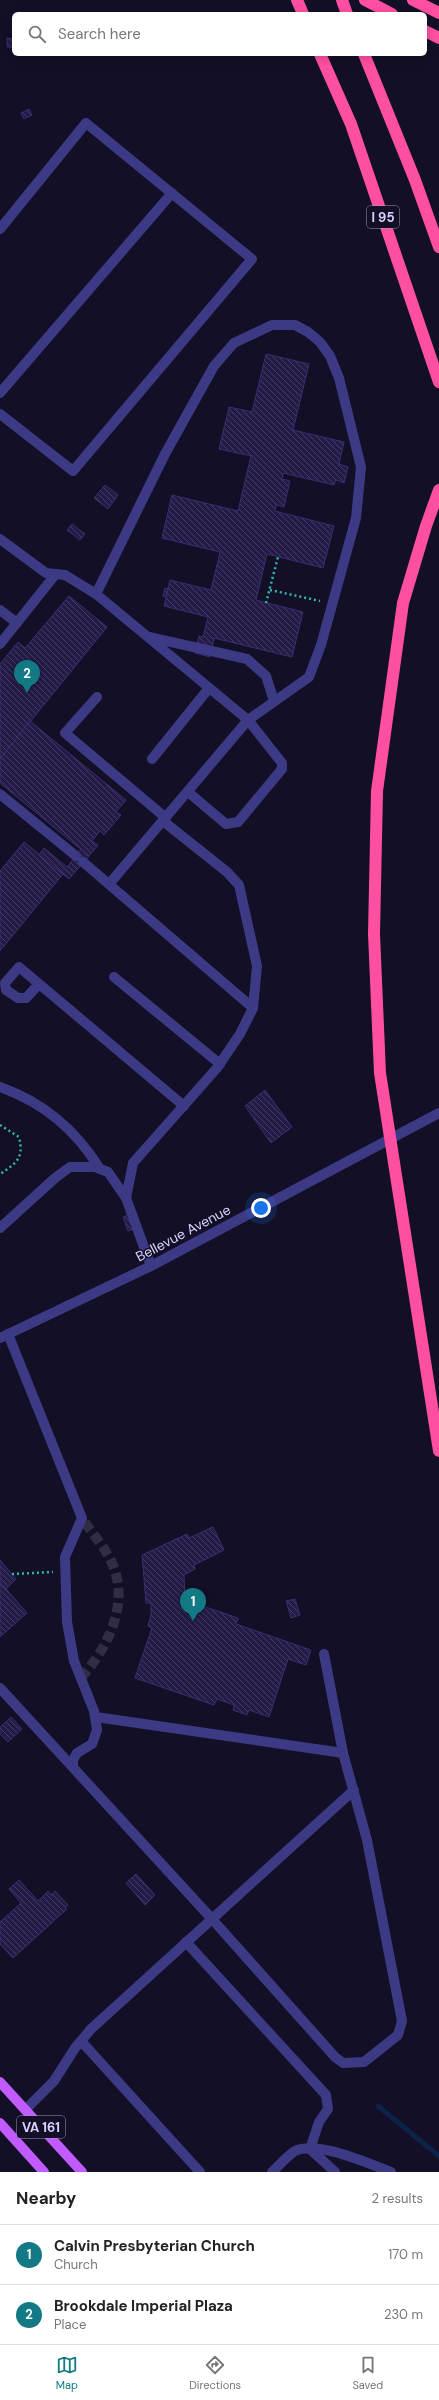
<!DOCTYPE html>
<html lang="en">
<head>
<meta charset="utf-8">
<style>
  :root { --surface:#fff; --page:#f2f2f2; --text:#222; --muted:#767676; --line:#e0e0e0; --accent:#137a85 }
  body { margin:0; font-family:"DM Sans",sans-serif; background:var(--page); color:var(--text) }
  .you { position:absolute; left:261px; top:1208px; width:14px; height:14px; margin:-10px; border:3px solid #fff; border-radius:50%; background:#1a73e8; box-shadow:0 0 0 6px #1a73e833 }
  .badge { display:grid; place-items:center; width:26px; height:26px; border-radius:50%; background:var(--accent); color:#fff; font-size:13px; font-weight:700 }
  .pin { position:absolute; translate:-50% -33px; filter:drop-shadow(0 1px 2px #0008) }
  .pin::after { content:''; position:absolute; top:21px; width:14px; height:12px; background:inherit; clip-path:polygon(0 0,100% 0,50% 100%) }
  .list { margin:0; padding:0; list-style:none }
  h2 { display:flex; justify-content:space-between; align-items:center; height:52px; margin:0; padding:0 16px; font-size:17px }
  h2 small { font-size:13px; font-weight:400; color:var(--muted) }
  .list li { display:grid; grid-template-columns:26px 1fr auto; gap:12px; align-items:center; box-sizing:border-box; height:60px; padding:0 16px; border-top:1px solid var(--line) }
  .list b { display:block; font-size:15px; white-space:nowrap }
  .list p { margin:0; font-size:13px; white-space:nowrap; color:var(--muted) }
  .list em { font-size:13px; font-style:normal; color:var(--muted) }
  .icon { flex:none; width:22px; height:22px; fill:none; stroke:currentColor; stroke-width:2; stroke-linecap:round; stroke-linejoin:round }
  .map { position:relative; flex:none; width:439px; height:2172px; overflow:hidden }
  .search { position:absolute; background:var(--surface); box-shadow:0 2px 10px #0003; left:12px; right:12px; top:12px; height:44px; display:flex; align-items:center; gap:10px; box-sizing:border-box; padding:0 14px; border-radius:6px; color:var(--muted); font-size:15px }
  .sheet { height:172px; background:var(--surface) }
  nav { display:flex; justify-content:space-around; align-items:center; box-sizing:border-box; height:56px; border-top:1px solid var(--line); background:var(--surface); font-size:11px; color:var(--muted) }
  nav a { display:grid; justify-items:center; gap:2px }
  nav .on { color:var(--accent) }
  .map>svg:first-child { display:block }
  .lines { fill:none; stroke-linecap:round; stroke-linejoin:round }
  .stream { stroke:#0c2248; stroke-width:5 }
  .building { fill:url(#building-back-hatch); stroke:#3b2d73 }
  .minor-tunnel { stroke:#312d47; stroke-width:10; stroke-dasharray:10 5; stroke-linecap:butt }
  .path { stroke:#2fb8b0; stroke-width:2.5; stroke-dasharray:2 3; stroke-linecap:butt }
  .minor { stroke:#3d3a85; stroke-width:10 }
  .major { stroke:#c25bff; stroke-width:10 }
  .highway { stroke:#ff4fa3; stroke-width:12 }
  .labels { text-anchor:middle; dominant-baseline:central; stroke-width:3; stroke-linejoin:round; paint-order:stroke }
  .shield { fill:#130f26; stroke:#9e99be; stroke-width:1 }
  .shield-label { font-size:13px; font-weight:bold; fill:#d9d4ff }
  .street-label { font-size:14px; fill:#d9d4ff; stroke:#130f26 }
</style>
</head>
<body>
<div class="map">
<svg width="439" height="2172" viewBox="0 0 439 2172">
  <defs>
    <pattern id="building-back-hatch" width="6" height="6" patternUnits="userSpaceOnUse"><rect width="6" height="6" fill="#241b47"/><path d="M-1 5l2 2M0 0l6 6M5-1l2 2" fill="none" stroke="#433b63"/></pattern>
  </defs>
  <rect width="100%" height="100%" fill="#130f26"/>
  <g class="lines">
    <path class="stream" d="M378,2106l61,50"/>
  </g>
  <g class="building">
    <path d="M7,38l7,1v8h-7z"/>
    <path d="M29,109l3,6 -8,4 -3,-6z"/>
    <path d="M266,354l43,10 -16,66 51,12 -5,22 9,3 -4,16 -8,-3 -2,5 -51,-12 -1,6 8,2 -6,26 -8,-2 -1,6 59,15 -11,42 -56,-14 -11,46 47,12 -11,45 -78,-19 -4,19 -15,-4 4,-17 4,1 5,-20 -44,-11 6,-26 41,10 9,-38 -58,-14 10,-43 66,16 13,-55 -32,-7 10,-42 23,5z"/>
    <path d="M105,485l13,10 -10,14 -14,-11z"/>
    <path d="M72,524l13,10 -5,6 -13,-10z"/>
    <path d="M165,588l3,1 -2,8 -3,-1z"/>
    <path d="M69,596l38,31 -107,132v-95l18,-22 7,6z"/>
    <path d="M30,721l96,79 -10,12 5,3 -17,20 -4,-4 -8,10 6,4 -9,11 -89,-73v-24z"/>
    <path d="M24,842l39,32 -63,77v-80z"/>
    <path d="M44,848l23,19 14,-18 8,7 -20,23 -30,-24z"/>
    <path d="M265,1090l27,37 -21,16 -26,-37z"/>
    <path d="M131,1214l5,14 -8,3 -5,-14z"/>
    <path d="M213,1527l11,23 -30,15 1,4 -11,6 1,25 53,18 -2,6 75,26 -5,15 -18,-6 -19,58 -20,-7 -2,5 -14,-5 1,-5 -17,-6 -3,6 -79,-27 17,-50 -4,-2 3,-11v-12h-5l-4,-48 45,-21 2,4z"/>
    <path d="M0,1560l16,19 -10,10 -6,-7z"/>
    <path d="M0,1582l27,31 -27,24z"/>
    <path d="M295,1599l5,16 -9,3 -5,-17z"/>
    <path d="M11,1717l11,12 -14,13 -8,-8v-7z"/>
    <path d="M136,1874l19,21 -10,10 -19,-22z"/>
    <path d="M19,1880l19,21 10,-10 3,4 4,-4 13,14 -3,3 2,1 -54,49 -13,-14v-22l21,-19 -12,-14z"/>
  </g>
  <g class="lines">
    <path class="minor-tunnel" d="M81,1678c27,-31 50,-75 30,-117 -7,-15 -20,-29 -29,-43"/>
    <g class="path">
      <path d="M270,590l50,11"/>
      <path d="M266,603l12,-46"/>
      <path d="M0,1125l19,12c5,21 -2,26 -19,37"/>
      <path d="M12,1574l41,-2"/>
    </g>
    <g class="minor">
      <path d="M0,229l86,-106 166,136 -179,212 -73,-57"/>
      <path d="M0,393l172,-200"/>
      <path d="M0,539l46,34 19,2 31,19 152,126 34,43v6l-44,53 -12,2 -38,-32"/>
      <path d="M96,594l69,-140 49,-88 20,-23 38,-18h23l13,7 12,10 10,14 9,22 22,89 -5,51 -35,127 -12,32 -61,43 -138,163"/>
      <path d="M0,610l17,13"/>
      <path d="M149,637l98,22 19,17 8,25"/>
      <path d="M0,644l55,-69"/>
      <path d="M97,697l-32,36 101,85"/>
      <path d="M152,759l57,-71"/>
      <path d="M0,794l76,62"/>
      <path d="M83,862l170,146"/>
      <path d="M114,977l106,87"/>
      <path d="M39,984l-13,14h-8l-12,-8 -1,-7 14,-16 165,139"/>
      <path d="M0,1087c44,16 75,42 100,82"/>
      <path d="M126,1198l7,-35 84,-95 23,-34 13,-26 4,-42 -18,-81 -12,-13 -64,-51"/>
      <path d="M0,1228l55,-50 15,-11h25l13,5 18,26 25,68"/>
      <path d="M8,1334l74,184 -17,39 2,65 7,39 20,50 3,19 -5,14 -15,9 -4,7v7"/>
      <path d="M0,1338l151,-72 288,-153"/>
      <path d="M324,1654l19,99"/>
      <path d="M0,1688l212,231 -121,110 -16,19 -21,33 -29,29"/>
      <path d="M96,1717l247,36 24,87 35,181 -4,14 -34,27 -21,1 -8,-6 -123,-138 142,-129"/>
      <path d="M186,1942l140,153 2,14 -9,13 -9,27"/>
      <path d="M81,2041l119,131"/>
      <path d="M310,2149l25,23"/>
      <path d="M272,2172c7,-6 15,-16 23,-21 23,-11 74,13 96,21"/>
    </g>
    <g class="major">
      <path d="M0,2082l82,90"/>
      <path d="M0,2123l44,49"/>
    </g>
    <g class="highway">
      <path d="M297,0l6,14"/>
      <path d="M342,0l5,14"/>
      <path d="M365,0l27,14"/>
      <path d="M413,0l26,13"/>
      <path d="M425,31l14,7"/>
      <path d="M320,54l31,70 88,258"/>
      <path d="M364,54l51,126 24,67"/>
      <path d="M439,490l-13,36 -23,77 -26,188 -3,143 6,139 59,378"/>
    </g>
  </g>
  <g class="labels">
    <g class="shield">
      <rect x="367" y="206" width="32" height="22" rx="3"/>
      <rect x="17" y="2116" width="48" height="22" rx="3"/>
    </g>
    <g class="shield-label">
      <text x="383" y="217">I 95</text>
      <text x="41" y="2127">VA 161</text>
    </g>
    <g class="street-label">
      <text transform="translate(183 1233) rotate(-28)">Bellevue Avenue</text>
    </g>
  </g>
</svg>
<div class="you"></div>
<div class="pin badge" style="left:193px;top:1621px">1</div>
<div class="pin badge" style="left:27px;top:693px">2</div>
<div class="search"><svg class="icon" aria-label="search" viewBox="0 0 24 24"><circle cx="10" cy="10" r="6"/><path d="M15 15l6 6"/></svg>Search here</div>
</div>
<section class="sheet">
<h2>Nearby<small>2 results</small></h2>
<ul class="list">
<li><span class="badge">1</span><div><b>Calvin Presbyterian Church</b><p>Church</p></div><em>170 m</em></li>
<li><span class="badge">2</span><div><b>Brookdale Imperial Plaza</b><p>Place</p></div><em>230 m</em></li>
</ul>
</section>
<nav>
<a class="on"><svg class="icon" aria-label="map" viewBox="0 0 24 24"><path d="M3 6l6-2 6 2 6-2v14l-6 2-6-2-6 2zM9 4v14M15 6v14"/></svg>Map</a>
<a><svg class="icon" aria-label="directions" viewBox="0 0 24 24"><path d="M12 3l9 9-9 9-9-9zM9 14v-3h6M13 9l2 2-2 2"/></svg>Directions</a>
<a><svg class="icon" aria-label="saved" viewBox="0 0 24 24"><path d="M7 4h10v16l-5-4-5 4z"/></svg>Saved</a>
</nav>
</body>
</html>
